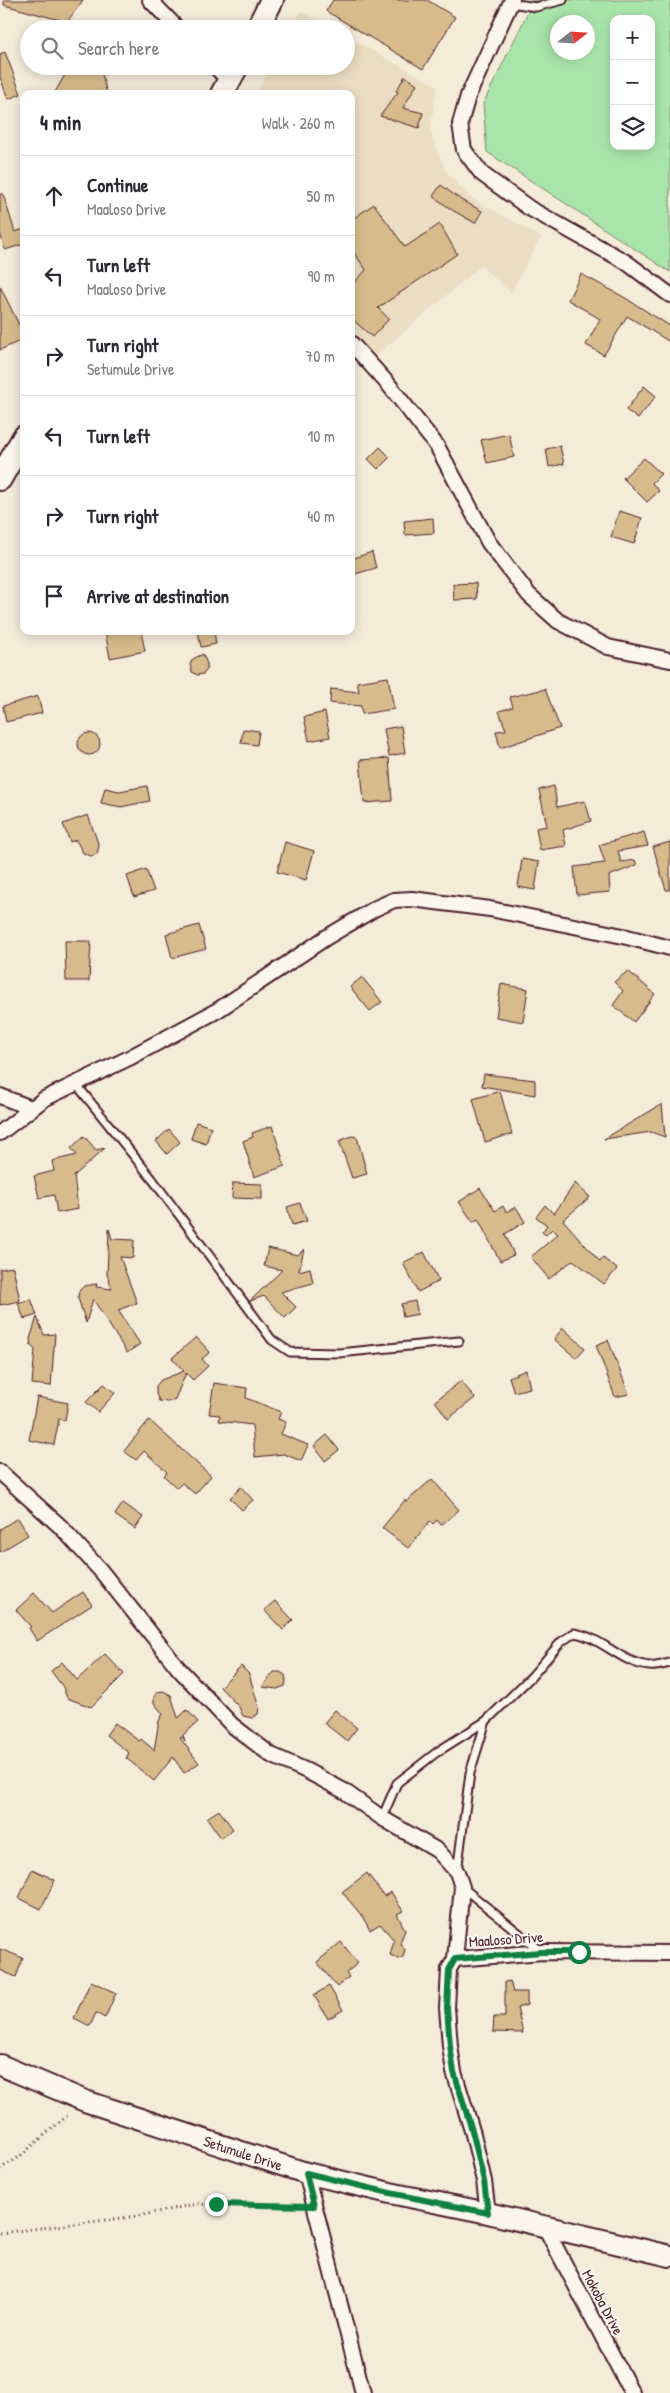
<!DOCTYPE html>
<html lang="en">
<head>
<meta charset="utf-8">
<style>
  :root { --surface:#fff; --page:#f2f2f3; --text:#2b2b33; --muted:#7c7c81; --line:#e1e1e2 }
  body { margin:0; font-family:"Patrick Hand",sans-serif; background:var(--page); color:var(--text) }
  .controls { position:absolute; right:15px; top:15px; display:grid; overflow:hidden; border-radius:10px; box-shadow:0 2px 12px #0003 }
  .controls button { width:45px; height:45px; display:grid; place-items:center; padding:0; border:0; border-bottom:1px solid var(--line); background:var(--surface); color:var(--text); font:25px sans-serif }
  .compass { position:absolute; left:550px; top:15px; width:45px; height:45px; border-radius:50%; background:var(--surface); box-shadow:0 2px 12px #0003; rotate:73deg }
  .stop { position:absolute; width:15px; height:15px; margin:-11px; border:4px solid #0b8043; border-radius:50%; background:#fff }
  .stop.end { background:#0b8043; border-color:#fff; box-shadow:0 1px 5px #0008 }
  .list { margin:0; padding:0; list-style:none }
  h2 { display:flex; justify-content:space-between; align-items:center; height:65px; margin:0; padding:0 20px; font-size:21px }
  h2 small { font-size:16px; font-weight:400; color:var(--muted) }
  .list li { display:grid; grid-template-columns:32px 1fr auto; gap:15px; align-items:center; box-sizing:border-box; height:80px; padding:0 20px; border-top:1px solid var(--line) }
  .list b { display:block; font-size:19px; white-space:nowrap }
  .list p { margin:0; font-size:16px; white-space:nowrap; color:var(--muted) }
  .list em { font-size:16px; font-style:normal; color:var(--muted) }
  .icon { flex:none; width:28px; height:28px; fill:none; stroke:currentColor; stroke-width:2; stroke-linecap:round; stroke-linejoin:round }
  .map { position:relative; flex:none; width:670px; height:2393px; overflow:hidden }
  .search { position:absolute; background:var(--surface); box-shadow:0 2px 12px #0003; left:20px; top:20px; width:335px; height:55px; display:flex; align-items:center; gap:12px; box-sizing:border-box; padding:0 18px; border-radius:28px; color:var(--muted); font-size:19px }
  .panel { position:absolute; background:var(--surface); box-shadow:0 2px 12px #0003; left:20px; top:90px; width:335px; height:545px; border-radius:10px }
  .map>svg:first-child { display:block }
  .built { fill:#ebddc2 }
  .green { fill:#a9e5ab; stroke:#7a826b; fill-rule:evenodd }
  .building { fill:#d7bb8c; stroke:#4a1f2b }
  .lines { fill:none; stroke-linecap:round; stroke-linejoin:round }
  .lane-casing { stroke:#4a1f2b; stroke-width:11 }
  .street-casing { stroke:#4a1f2b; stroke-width:18 }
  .secondary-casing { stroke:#4a1f2b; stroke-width:24 }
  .primary-casing { stroke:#4a1f2b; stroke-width:26 }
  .path { stroke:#4a1f2b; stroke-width:3; stroke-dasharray:1 4; stroke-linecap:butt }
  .lane { stroke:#fbf7ec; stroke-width:7 }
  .street { stroke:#fbf7ec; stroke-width:14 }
  .secondary { stroke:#fbf7ec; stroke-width:20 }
  .primary { stroke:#fbf7ec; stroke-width:22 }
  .route { stroke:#0b8043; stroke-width:6 }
  .labels { text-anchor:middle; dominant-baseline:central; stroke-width:4.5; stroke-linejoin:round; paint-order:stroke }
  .street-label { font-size:15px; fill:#4a1f2b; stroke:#fbf7ec }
</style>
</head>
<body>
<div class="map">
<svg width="670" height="2393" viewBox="0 0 670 2393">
  <rect width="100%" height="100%" fill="#f4ebd9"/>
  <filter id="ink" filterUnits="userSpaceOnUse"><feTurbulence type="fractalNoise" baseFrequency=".02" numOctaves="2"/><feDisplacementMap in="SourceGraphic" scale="10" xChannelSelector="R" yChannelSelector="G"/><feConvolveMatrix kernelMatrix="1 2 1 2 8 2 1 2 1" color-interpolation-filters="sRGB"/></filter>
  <g filter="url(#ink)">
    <g class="built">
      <path d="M301,11l32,18h-41z"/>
      <path d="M346,36l91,50 -7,45 15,39 23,26 73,41 -30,56 -30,-27 -105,90 -25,-22v-240h-95l15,-28h75z"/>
    </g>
    <path class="green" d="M534,0h136v272l-183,-120 -4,-48zM614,19h37v127h-37zM558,22h30v30h-30z"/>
    <g class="building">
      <path d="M4,0h79l-16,22 -63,-17z"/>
      <path d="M333,0h94l28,17 -32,52 -97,-58z"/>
      <path d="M5,52l16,42 -13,5 -8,-22v-23z"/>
      <path d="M78,66h22l7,28h-53l13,-23z"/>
      <path d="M405,76l12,8 -14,24 20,5 -4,15 -39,-12 18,-24 -2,-1z"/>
      <path d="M441,185l20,15 21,11 -7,12 -23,-13 -19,-14z"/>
      <path d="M0,194h3l12,38 9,-3v15l-19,6 -5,-17z"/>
      <path d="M374,204l31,43 35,-23 17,30 -79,54 11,11 -17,18 -21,-19v-32l15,-16 -15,-22v-28z"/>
      <path d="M581,274l41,22 48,30v16l-43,-26 -23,39 -18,-10 14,-26 -32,-19z"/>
      <path d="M0,286l24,49v4l-24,11z"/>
      <path d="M644,386l12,10 -18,23 -12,-9z"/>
      <path d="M509,434l5,23 -27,6 -6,-23z"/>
      <path d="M560,446l4,18 -15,3 -3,-18z"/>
      <path d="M380,447l10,10 -12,12 -10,-10z"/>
      <path d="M644,458l17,16 -9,9 7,8 -12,11 -24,-24z"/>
      <path d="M619,511l23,7 -8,26 -23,-7z"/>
      <path d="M433,518l1,15 -29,2 -1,-14z"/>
      <path d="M372,552l4,16 -25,7v-16z"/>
      <path d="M476,583l1,16 -23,1 -1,-16z"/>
      <path d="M105,631h36l4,20 -35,7z"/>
      <path d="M198,631h16l2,13 -15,3z"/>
      <path d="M203,654l4,10v6l-4,4 -6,1 -5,-3 -2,-8 3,-5z"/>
      <path d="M388,677l6,32 -32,5 -1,-8 -31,-3 1,-14 28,3 -2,-10z"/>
      <path d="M545,689l15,39 -60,20 -4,-17 10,-1 -7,-19 14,-4 -3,-10z"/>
      <path d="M38,696l4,17 -36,9 -3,-16z"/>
      <path d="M325,712l5,25 -21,4 -5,-24z"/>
      <path d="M401,726l4,27 -16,3 -5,-27z"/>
      <path d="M243,729l16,2 -2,14 -16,-2z"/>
      <circle cx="89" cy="744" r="11"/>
      <path d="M389,758l3,43 -28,2 -4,-43z"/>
      <path d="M147,786l3,15 -29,6 -20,-4 4,-15 14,3z"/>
      <path d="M554,786l3,21 28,-6 6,20 -28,9 3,16 -26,4 -4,-22 11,-2 -8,-36z"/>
      <path d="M88,815l11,31 -2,8 -6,2 -8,-3 -7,-13 -6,2 -7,-18z"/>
      <path d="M644,832l4,14 -30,5 3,11 14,-2 2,5 -28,11 1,16 -33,3 -3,-28 31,-4 -6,-18z"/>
      <path d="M285,842l29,9 -8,29 -29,-8z"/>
      <path d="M670,842v48h-4l-13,-43z"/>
      <path d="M522,859l17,3 -4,28 -17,-3z"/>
      <path d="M146,869l8,22 -20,6 -7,-21z"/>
      <path d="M199,925l7,24 -34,9 -6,-24z"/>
      <path d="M65,941h26l-2,40h-23z"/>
      <path d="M628,971l27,23 -21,28 -21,-17 10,-14 -9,-9z"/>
      <path d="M362,977l20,25 -12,9 -20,-24z"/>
      <path d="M501,984l27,5 -5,33 -27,-5z"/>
      <path d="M484,1074l51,6v15l-53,-9z"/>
      <path d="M500,1091l12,43 -27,8 -12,-43z"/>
      <path d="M662,1104l3,33 -14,-5 -47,7z"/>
      <path d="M196,1122l15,5 -5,17 -15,-5z"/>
      <path d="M272,1126l13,40 -31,11 -11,-36 10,-4 -1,-4z"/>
      <path d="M169,1129l11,13 -13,12 -11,-13z"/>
      <path d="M84,1136l12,14 9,-2 -31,28 4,33 -21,4 -3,-18 -15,3 -5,-22 20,-5 -2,-10 25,-6 -6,-7z"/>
      <path d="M352,1136l5,1 10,37 -15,4 -13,-37z"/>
      <path d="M233,1183l29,1v15l-30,-1z"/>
      <path d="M575,1183l15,14 -27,23 37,42 3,-4 14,11 -13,15 -31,-24 -24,19 -18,-22 27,-23 -6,-5 -6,6 -4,-3 5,-7 -11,-8 9,-12 9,9z"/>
      <path d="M480,1188l15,23 8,-5 3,6 10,-5 9,15 -20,12 9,21 -14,6 -22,-42 -5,3 -14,-20z"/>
      <path d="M300,1203l7,18 -15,4 -5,-18z"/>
      <path d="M109,1229l3,10 22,1 -1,18 -13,-1 17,46 -19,7 22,34 -13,9 -34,-54 -7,24 -8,-25 1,-7 5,-5 13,-2 -1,3 16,2 -5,-15z"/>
      <path d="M268,1248l30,7 6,-6 -5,22 11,-3 3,15 -32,9 15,15 -11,11 -21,-22 -14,5 32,-31 -18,-4z"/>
      <path d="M424,1252l15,29 -21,11 -15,-29z"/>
      <path d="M13,1267l7,34 -20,4v-36z"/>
      <path d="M31,1299l6,16 -13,4 -6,-16z"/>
      <path d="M415,1301l3,13 -15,3 -2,-13z"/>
      <path d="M37,1317l7,18 11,-1 -4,52 -19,-2 3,-34 -4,-5 -1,-6z"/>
      <path d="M563,1328l22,20 -9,10 -22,-19z"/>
      <path d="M196,1337l14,15 -8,7 6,7 -15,14 -7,-7 -11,26 -7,3 -9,-1 -3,-7v-8l5,-6 23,-9 -12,-13z"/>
      <path d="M608,1340l21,54 -14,3 -19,-52z"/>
      <path d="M526,1370l4,18 -16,4 -5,-15z"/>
      <path d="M461,1381l14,17 -27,21 -13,-18z"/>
      <path d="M214,1383l33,5 -1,10 35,14 -3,7 8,3 -5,12 27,11 -7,16 -17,-7 -29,3 -3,-32 -33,-4 1,-6 -11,-1z"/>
      <path d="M104,1384l11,9 -17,19 -12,-10z"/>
      <path d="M37,1397l31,6 -3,17 -6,-1 -5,26 -25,-5z"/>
      <path d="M149,1420l62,56 -16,18 -13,-11 -5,5 -13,-12 3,-4 -23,-21 -8,9 -12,-9z"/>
      <path d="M327,1435l12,15 -14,11 -11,-15z"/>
      <path d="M432,1479l27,31 -18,15 -4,-5 -4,4 -3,-3 -22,27 -26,-20 23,-28 1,2z"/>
      <path d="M241,1487l12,13 -11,10 -12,-12z"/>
      <path d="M123,1503l20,14 -8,12 -20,-14z"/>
      <path d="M18,1518l10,17 -28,17v-23z"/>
      <path d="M83,1592l9,13 -55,36 -8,-13 2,-1 -15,-17 18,-17 18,20z"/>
      <path d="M275,1601l18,19 -10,10 -19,-20z"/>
      <path d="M105,1654l19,20 -33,33 -24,-9 -4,-11 -12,-16 11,-9 15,18z"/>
      <path d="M241,1666l8,8 10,34 -1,6 -6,4 -9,-2 -4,-9 -19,-20z"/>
      <path d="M274,1672h6l5,3 1,6 -1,5 -8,3 -15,-2z"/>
      <path d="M163,1691l8,4 7,23 9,-8 11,12 -15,13 2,6 -3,-4 -2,1 19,25 -15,10 -11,-16 -19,24 -28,-23 3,-5 -23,-18 9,-12 24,18 2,-2 13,11 5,-29 4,-7 -9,-11v-6l3,-5z"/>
      <path d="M335,1710l22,18 -10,13 -23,-18z"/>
      <path d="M219,1810l14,19 -12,9 -14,-20z"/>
      <path d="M32,1869l23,11 -14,29 -22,-11z"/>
      <path d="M367,1873l17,23 7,-4 12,19 -6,3 8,16 -5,13 5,7 -2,7 -4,2 -9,-4 4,-15 -14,-16 -10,6 -8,-14 -20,-24z"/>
      <path d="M341,1942l17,21 -12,10 3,4 -12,10 -20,-25z"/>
      <path d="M0,1949l23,9 -7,19 -16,-7z"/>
      <path d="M91,1981l25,12 -11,25 -9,-5 -6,13 -16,-8z"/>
      <path d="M510,1981l3,11h14v13l-10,3 6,25 -30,-1 1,-15h11v-35z"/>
      <path d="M329,1986l14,24 -15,9 -14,-24z"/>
    </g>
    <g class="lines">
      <defs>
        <g id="lane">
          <path d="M511,3l25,4 27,-7"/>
          <path d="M76,1084l77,96 119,160 18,12 49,1 120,-12"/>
          <path d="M382,1818l15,-35 40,-31 49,-31 46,-45 29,-34 13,-9c28,4 48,31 76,33 6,1 14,-2 20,-3"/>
          <path d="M457,1872l13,-99 16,-52"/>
          <path d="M462,1887l79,64"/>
        </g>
        <g id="street">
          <path d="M150,0l28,29"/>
          <path d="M512,0l-44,96 -8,28 4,26 18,24 47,34 97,54 44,33"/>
          <path d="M215,66l14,15"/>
          <path d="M351,343l38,42 48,61 52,97 40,52 29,26 50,26 62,13"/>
          <path d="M0,1096l31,12"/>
          <path d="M0,1133l44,-34 85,-41 89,-48 109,-73 49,-29 18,-8 18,-1 78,10 133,27 47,12"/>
          <path d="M0,1472l61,55 40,44 78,98 53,56 39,30 36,16 37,20 38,27 56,33 19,21 5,15 -7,72"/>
          <path d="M306,2173l57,220"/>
          <path d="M488,2213l-4,-32 -11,-47 -19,-62 -4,-26 -3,-38 2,-39 6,-10 88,-7 127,1"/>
          <path d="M545,2227l87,166"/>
        </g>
        <path id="secondary" d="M0,2065l85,36 221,72 84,20 98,20 182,43"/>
        <g id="primary">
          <path d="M257,29l15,-29"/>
          <path d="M222,94l15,-28"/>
          <path d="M0,479l24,-42"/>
        </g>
      </defs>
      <use href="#lane" class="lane-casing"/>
      <use href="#street" class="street-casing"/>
      <use href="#secondary" class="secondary-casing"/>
      <use href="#primary" class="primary-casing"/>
      <g class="path">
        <path d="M0,2169l19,-12 50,-43"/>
        <path d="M0,2233l138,-17 58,-12 102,2"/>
      </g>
      <use href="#lane" class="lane"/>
      <use href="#street" class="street"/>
      <use href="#secondary" class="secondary"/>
      <use href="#primary" class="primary"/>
    </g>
  </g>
  <g class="lines" filter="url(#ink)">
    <path class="route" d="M216,2204l98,2 -8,-33 84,20 98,20 -4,-32 -11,-47 -19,-62 -4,-26 -3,-38 2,-38 6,-11 87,-7h37"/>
  </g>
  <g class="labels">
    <g class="street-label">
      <text transform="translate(506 1939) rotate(-4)">Maaloso Drive</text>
      <text transform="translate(243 2153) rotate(18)">Setumule Drive</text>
      <text transform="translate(603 2302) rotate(62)">Mokoba Drive</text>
    </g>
  </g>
</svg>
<div class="controls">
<button>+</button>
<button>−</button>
<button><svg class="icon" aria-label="layers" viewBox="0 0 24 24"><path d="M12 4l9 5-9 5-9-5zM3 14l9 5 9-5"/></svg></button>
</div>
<svg class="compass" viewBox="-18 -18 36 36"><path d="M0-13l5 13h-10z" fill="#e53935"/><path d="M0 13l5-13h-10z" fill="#7c7c81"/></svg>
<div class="stop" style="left:579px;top:1952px"></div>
<div class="stop end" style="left:216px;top:2204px"></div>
<div class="search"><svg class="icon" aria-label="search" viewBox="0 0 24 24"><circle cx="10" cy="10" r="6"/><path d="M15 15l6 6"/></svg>Search here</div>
<section class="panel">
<h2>4 min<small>Walk · 260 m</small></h2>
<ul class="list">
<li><svg class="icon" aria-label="ahead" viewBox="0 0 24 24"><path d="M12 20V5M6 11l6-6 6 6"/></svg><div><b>Continue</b><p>Maaloso Drive</p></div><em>50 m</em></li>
<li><svg class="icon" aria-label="left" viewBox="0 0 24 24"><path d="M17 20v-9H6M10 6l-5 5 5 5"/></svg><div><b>Turn left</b><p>Maaloso Drive</p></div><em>90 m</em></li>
<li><svg class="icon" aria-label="right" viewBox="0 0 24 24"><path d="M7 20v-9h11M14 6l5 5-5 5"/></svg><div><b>Turn right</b><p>Setumule Drive</p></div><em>70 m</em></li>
<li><svg class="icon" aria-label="left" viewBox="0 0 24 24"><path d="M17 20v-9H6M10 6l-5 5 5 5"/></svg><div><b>Turn left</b></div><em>10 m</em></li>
<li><svg class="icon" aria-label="right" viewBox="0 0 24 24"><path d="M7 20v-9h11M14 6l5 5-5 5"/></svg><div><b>Turn right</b></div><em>40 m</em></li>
<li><svg class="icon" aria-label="arrive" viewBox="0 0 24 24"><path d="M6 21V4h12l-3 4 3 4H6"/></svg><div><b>Arrive at destination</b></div></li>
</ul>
</section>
</div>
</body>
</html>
